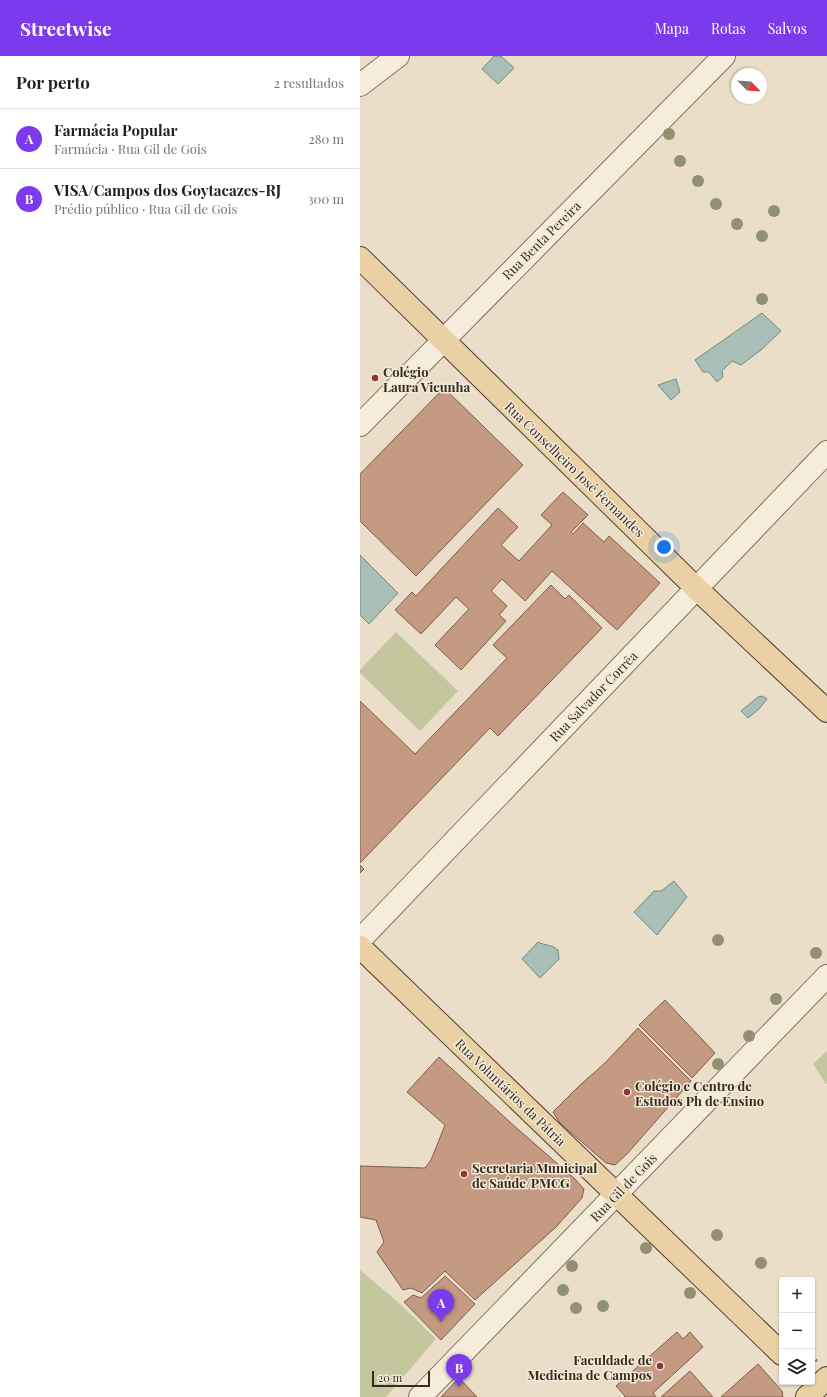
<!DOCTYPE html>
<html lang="pt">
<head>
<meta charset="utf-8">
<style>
  :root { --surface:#fff; --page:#f6f6f6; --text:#202124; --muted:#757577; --line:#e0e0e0; --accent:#7c3aed }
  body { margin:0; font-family:"Playfair Display",serif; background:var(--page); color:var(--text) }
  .controls { position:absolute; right:12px; bottom:12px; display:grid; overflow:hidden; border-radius:4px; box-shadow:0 1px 3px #0004 }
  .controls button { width:36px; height:36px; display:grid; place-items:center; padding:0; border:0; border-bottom:1px solid var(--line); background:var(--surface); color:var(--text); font:20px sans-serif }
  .compass { position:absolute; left:371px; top:12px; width:36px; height:36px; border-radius:50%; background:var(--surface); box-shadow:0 1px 3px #0004; rotate:115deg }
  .scale { position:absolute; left:12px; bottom:10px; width:58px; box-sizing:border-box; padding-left:4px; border:2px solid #362a21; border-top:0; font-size:11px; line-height:14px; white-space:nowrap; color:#362a21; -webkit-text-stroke:3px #f2e9d7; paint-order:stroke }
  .you { position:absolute; left:304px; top:491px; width:14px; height:14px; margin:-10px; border:3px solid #fff; border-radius:50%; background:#1a73e8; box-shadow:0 0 0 6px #1a73e833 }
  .badge { display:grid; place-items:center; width:26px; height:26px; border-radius:50%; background:var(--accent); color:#fff; font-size:13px; font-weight:700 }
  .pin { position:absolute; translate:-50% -33px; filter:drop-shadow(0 1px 2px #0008) }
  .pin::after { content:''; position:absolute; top:21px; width:14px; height:12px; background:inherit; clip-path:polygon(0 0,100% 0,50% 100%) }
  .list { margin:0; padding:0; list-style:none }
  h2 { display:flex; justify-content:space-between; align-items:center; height:52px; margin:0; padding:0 16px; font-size:17px }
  h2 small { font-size:13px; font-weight:400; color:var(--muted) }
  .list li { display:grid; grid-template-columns:26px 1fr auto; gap:12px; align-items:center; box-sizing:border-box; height:60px; padding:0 16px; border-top:1px solid var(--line) }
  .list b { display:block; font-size:15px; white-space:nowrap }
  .list p { margin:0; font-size:13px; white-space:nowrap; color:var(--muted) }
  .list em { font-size:13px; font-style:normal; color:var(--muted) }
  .icon { flex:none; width:22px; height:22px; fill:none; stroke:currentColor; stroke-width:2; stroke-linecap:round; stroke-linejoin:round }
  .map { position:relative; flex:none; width:467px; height:1341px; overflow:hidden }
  header { display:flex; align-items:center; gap:24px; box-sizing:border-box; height:56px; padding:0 20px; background:var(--accent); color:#fff }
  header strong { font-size:19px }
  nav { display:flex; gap:22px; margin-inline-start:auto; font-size:14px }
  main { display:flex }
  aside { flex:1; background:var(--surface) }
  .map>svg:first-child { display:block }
  .green { fill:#c4c79d }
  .water { fill:#a9beb7; stroke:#708c84 }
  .building { fill:#c49b82; stroke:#815c47 }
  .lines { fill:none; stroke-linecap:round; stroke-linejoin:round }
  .minor-casing { stroke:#84715f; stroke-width:24 }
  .major-casing { stroke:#534033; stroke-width:24 }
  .path { stroke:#84715f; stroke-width:2.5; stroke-dasharray:3 2; stroke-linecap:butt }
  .minor { stroke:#f5ecdb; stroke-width:22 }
  .major { stroke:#e9d1a5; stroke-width:22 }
  .tree { fill:#919071 }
  .poi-dot { fill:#8d353a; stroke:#f2e9d7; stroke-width:1.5 }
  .labels { text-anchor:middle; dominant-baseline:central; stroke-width:3; stroke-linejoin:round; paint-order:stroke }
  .street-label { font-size:13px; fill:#362a21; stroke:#f2e9d7 }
  .poi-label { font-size:13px; font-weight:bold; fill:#362a21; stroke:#f2e9d7; text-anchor:start }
</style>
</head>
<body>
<header>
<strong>Streetwise</strong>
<nav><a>Mapa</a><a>Rotas</a><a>Salvos</a></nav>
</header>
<main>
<aside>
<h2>Por perto<small>2 resultados</small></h2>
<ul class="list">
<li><span class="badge">A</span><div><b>Farmácia Popular</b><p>Farmácia · Rua Gil de Gois</p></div><em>280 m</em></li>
<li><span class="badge">B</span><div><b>VISA/Campos dos Goytacazes-RJ</b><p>Prédio público · Rua Gil de Gois</p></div><em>300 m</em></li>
</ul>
</aside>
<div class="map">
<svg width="467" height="1341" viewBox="0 0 467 1341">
  <rect width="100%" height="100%" fill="#eadec8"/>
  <g class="green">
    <path d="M36,576l62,59 -38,40 -60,-58v-3z"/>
    <path d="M467,995v33h-1l-13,-20z"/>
    <path d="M0,1214l39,33 37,36 -50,58h-26z"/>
  </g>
  <g class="water">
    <path d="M134,0h7l13,12 -16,16 -16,-15z"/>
    <path d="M402,257l19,18 -20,19 -20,15 -9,-4 -10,10 1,6 -6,5 -8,-10h-6l-8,-12z"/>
    <path d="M316,323l4,13 -9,8 -13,-15z"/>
    <path d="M0,499l38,38 -29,31 -9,-9z"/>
    <path d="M403,640l4,3 -8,10 -11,9 -7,-7 17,-14z"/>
    <path d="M314,825l13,16 -30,38 -23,-23 20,-21h7z"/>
    <path d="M178,886c8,4 13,2 20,8l1,9 -19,19 -18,-19z"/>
  </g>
  <g class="building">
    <path d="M84,332l79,77 -107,111 -56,-55v-47z"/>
    <path d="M203,436l25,23 -17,17 2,2 10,-11 21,19 5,-6 51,47 -43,47 -65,-59 -27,30 -23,-22 -11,12 16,15 -8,9 7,6 -45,49 -26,-25 34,-36 -13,-12 -35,37 -26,-24 17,-18 4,4 82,-88 20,19 -17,18 18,16 33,-36 -11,-10z"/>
    <path d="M191,529l14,14 4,-4 33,33 -104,108 -8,-8 -130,135v-162l55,53 92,-96 -14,-13z"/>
    <path d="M0,809l4,4 -4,4z"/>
    <path d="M305,944l50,53 -23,25 -53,-53z"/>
    <path d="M278,972l53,53 -64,73 -12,11 -9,-2 -46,-40 -7,-11 26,-26 26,-23z"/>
    <path d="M79,1001l73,67 63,55 9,10 -2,9 -26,29 -81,73 -30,-29 -23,22 -11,-5 -8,2 -26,-38 7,-10 -8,-22 -16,-3v-51l65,2 6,-8 14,-35 -38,-33z"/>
    <path d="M85,1220l30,28 -34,36 -37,-38 9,-7 8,3z"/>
    <path d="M317,1276l6,7 7,-7 13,15 -50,46 3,4h-32l1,-1 -9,-10z"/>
    <path d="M398,1308l24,27 1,6h-62z"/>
    <path d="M330,1315l23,26h-52z"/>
    <path d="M99,1322l18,19h-36z"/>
  </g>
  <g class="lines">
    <defs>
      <g id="minor">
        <path d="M0,29l38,-29"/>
        <path d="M0,369l364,-369"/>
        <path d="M0,884l467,-488"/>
        <path d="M60,1341l407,-421"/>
      </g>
      <g id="major">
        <path d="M0,202l336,330 131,123"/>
        <path d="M0,891l422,407"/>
        <path d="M447,1341l20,-19"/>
      </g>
    </defs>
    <use href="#minor" class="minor-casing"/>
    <use href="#major" class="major-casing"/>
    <path class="path" d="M452,1300l5,5"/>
    <use href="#minor" class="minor"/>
    <use href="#major" class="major"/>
  </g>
  <g class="tree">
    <circle cx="309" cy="78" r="6"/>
    <circle cx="320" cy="105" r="6"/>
    <circle cx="338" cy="125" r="6"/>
    <circle cx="356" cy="148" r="6"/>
    <circle cx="414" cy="155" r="6"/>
    <circle cx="377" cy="168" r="6"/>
    <circle cx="402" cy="180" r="6"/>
    <circle cx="402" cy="243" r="6"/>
    <circle cx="358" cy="884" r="6"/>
    <circle cx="456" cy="897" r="6"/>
    <circle cx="416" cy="943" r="6"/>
    <circle cx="389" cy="980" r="6"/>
    <circle cx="358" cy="1008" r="6"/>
    <circle cx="357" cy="1179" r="6"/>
    <circle cx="286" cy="1192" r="6"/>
    <circle cx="401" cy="1207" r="6"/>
    <circle cx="212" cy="1210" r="6"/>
    <circle cx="203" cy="1234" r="6"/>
    <circle cx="330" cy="1237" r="6"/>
    <circle cx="243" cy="1250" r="6"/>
    <circle cx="216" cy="1252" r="6"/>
  </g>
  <g class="poi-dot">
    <circle cx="15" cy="322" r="4"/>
    <circle cx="267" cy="1036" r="4"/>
    <circle cx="104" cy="1118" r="4"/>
    <circle cx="300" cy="1310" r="4"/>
  </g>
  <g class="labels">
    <g class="street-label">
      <text transform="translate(181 184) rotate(-45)">Rua Benta Pereira</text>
      <text transform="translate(215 413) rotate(44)">Rua Conselheiro José Fernandes</text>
      <text transform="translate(233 640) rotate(-46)">Rua Salvador Corrêa</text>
      <text transform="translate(151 1036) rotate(44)">Rua Voluntários da Pátria</text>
      <text transform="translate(263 1131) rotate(-46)">Rua Gil de Gois</text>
    </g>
    <g class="poi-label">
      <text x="23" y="315">Colégio<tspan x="23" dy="15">Laura Vicunha</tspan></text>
      <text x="275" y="1029">Colégio e Centro de<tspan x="275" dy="15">Estudos Ph de Ensino</tspan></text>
      <text x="112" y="1111">Secretaria Municipal<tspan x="112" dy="15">de Saúde/PMCG</tspan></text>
      <text x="292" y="1303" text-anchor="end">Faculdade de<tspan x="292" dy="15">Medicina de Campos</tspan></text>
    </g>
  </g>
</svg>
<div class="controls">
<button>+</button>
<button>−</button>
<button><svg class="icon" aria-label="layers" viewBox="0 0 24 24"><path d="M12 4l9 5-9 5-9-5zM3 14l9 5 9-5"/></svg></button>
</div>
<svg class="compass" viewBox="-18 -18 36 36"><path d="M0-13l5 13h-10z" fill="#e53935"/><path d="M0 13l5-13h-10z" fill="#757577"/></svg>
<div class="scale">20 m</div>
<div class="you"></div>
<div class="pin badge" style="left:81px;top:1266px">A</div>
<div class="pin badge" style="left:99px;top:1331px">B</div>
</div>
</main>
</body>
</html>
